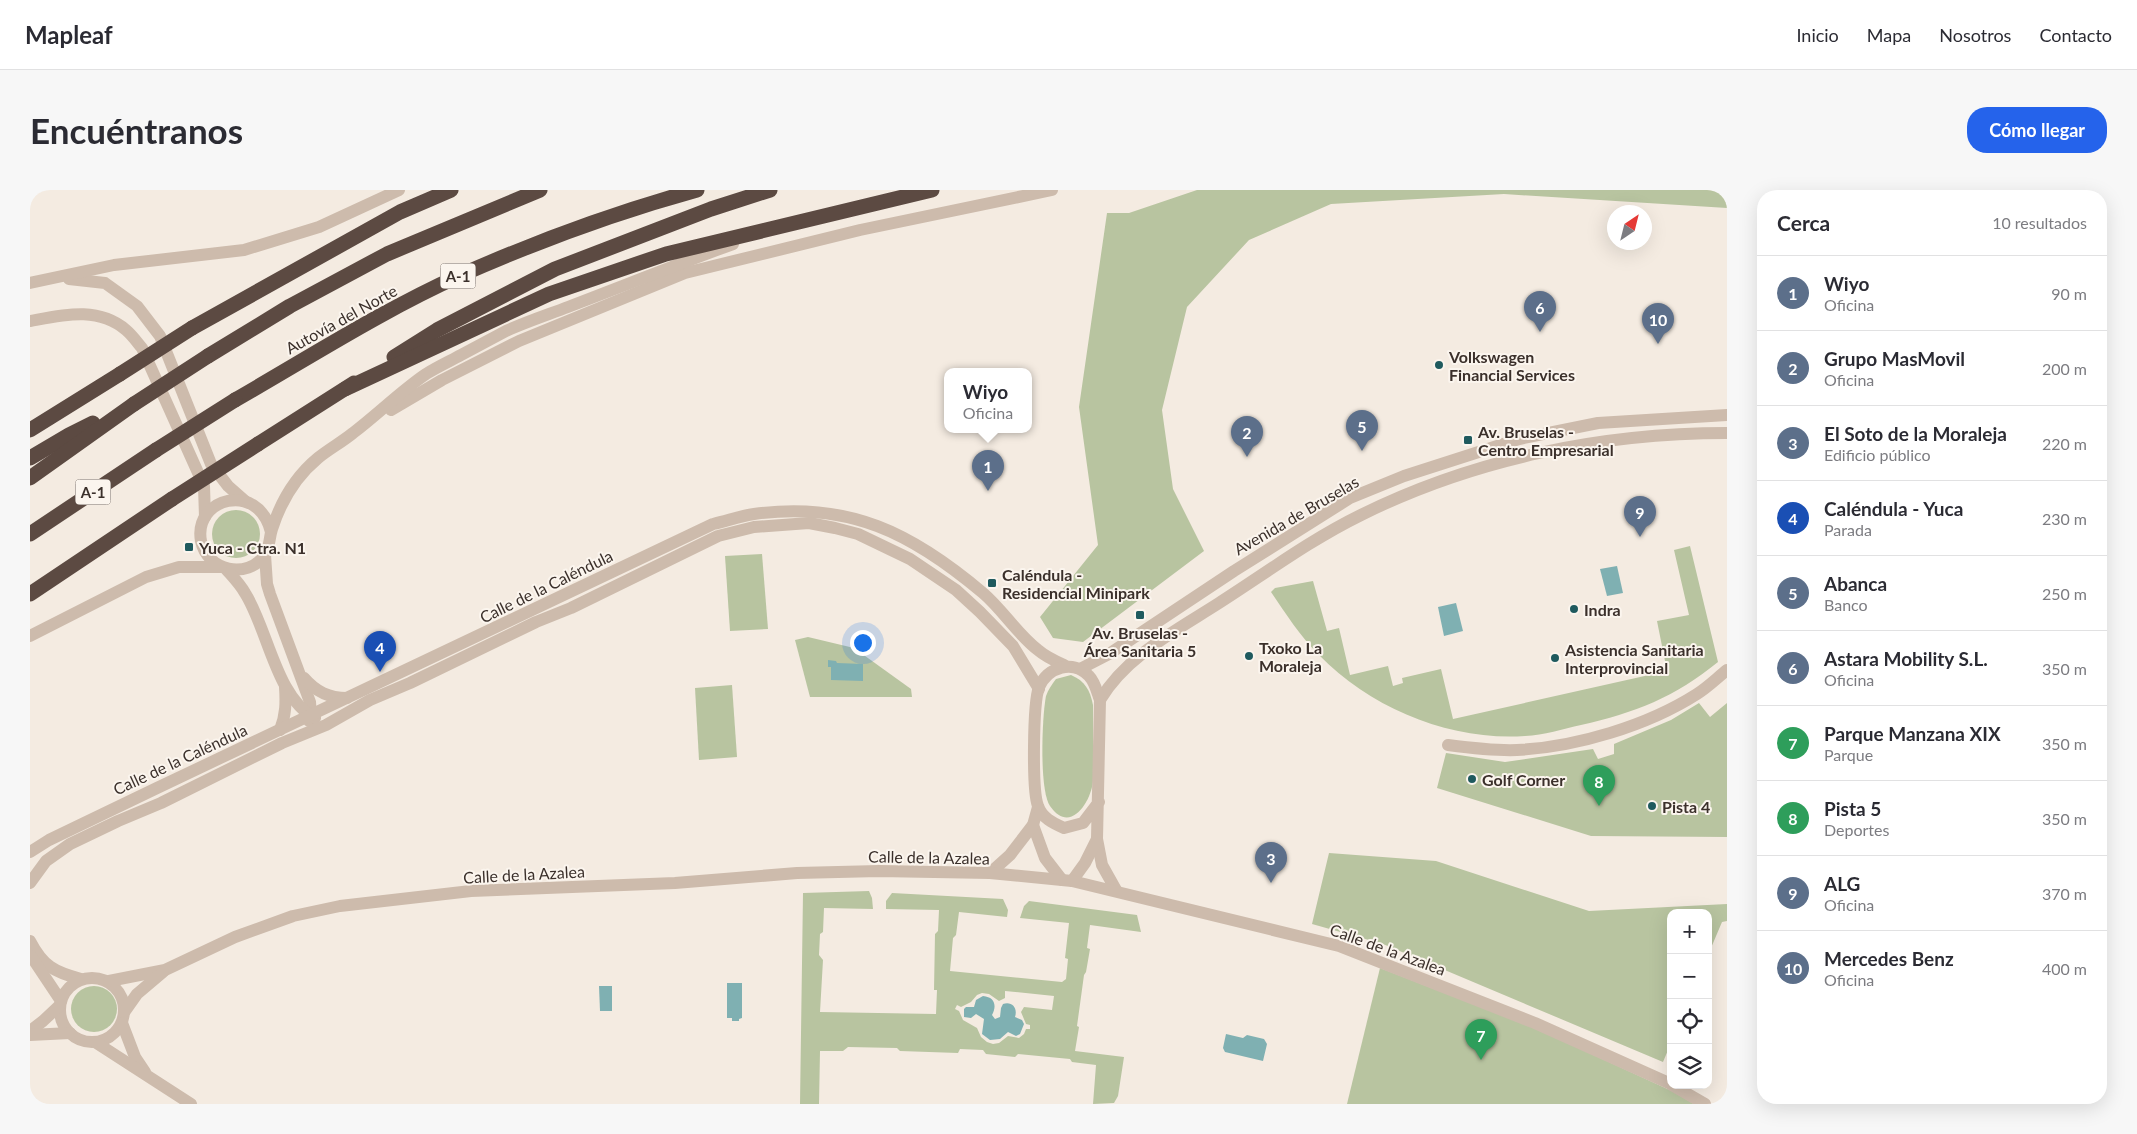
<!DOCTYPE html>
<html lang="es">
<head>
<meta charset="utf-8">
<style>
  :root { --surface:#fff; --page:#f7f7f7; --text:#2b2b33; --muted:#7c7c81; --line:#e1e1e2; --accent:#2563eb }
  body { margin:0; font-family:Lato,sans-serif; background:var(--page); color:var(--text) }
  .controls { position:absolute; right:15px; bottom:15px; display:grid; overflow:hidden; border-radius:10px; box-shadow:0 5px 20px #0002 }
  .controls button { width:45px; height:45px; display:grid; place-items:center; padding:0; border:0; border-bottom:1px solid var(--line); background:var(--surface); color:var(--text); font:25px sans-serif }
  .compass { position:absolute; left:1577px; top:15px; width:45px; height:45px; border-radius:50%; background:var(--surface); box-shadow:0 5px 20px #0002; rotate:35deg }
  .you { position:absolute; left:832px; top:452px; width:18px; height:18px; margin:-12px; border:4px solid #fff; border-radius:50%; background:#1a73e8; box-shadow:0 0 0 8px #1a73e833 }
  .badge { display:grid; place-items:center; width:32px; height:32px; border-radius:50%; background:var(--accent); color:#fff; font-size:16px; font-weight:700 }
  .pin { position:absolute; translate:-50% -41px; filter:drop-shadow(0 1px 2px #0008) }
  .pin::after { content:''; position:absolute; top:26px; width:18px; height:15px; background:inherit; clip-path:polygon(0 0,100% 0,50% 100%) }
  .popup { position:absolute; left:914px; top:178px; width:88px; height:65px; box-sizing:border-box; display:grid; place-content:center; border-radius:10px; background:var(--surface); filter:drop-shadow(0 1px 4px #0005); font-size:16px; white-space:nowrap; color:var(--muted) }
  .popup b { font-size:19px; color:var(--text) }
  .popup::after { content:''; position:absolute; left:50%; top:100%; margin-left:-10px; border:10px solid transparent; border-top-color:var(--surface) }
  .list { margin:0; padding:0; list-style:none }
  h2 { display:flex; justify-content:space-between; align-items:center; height:65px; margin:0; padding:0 20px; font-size:21px }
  h2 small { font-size:16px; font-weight:400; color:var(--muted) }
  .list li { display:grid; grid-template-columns:32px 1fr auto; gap:15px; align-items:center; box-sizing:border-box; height:75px; padding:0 20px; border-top:1px solid var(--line) }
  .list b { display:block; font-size:19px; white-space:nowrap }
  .list p { margin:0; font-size:16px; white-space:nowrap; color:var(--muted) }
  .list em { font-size:16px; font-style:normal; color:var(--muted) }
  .icon { flex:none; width:28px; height:28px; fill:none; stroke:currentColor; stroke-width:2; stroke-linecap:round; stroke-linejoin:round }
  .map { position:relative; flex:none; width:1697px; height:914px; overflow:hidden; border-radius:20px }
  header { display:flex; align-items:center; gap:30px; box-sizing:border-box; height:70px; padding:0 25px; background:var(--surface); border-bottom:1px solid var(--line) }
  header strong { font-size:24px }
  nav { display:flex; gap:28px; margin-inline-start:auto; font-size:18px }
  .intro { display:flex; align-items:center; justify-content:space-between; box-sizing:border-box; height:120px; padding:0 30px }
  h1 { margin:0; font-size:35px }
  .button { padding:12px 22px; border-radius:20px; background:var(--accent); color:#fff; font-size:18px; font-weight:700 }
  main { display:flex; gap:30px; padding:0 30px }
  aside { flex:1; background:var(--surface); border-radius:20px; box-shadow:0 5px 20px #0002 }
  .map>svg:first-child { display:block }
  .green { fill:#b8c4a0; fill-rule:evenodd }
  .water { fill:#7fb0b2 }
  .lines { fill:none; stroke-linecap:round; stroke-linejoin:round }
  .minor { stroke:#cdbbac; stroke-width:12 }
  .highway { stroke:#5c4a42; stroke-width:15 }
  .highway-bridge { stroke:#5c4a42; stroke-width:15 }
  .poi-dot { fill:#1f5a5e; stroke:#fbf5ee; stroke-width:2 }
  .labels { text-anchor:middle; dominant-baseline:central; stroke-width:4; stroke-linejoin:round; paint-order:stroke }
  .shield { fill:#fbf5ee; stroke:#756b66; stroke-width:1 }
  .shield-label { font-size:15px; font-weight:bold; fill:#3b302b }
  .street-label { font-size:16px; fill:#3b302b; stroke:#fbf5ee }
  .poi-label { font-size:16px; font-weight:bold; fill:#3b302b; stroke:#fbf5ee; text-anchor:start }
</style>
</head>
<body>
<header>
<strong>Mapleaf</strong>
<nav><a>Inicio</a><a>Mapa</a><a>Nosotros</a><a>Contacto</a></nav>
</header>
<div class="intro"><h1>Encuéntranos</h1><a class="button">Cómo llegar</a></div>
<main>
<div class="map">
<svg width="1697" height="914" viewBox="0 0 1697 914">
  <rect width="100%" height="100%" fill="#f4ebe1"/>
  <g class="green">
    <path d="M1167,0h530v18l-223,-14 -173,10 -82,36 -62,67 -25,103 11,79 31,62 -121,91 -30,-4 -13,-21 58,-72 -19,-138 28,-194h22z"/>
    <circle cx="206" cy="344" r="24"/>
    <path d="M1660,356l28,116c-43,35 -83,51 -137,63 -18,4 -37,10 -56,11 -75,5 -153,-27 -206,-81 -19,-19 -33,-41 -48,-63l4,-4 38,-7 14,50 12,-3 11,47 38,-9 5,20 10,-3 -1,-5 39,-9 12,50 214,-48 -10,-50 32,-6 -15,-65z"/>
    <path d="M732,364l6,75 -38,2 -5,-75z"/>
    <path d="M778,447l46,11 57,41 1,8h-102l-15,-57z"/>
    <path d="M1041,485c14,6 19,15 22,30v76c-2,21 -23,54 -43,25 -11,-16 -8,-90 -4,-110 2,-6 6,-12 10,-17z"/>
    <path d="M702,495l5,72 -38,3 -4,-72z"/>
    <path d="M1669,513l11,14 17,-14v134l-136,-1 -154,-48 9,-35 59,9 88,-13 5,10 16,-5v-10l57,-24z"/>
    <path d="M1299,663l107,8 153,50 138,-7v17l-5,1 -14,33v-42h-37v130l-8,19 -280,-118 -71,-20z"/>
    <path d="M839,701l3,7 1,11 -49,-1 -1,24 -3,2 -1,21 4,5 -3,52 116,2 1,-24h-3l1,-56 3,-3 1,-21 -53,-1v-8l6,-8 111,6 5,11 -1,7 -48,-5 -3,23 -3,3 -3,33 112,11 4,-3 2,-20 -3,-1 4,-35 -49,-5 4,-12 5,-5 108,14 4,17 -51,-7 -3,23 3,1 -4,23 -2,3 -7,51 2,1 -4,24 49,6 -6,39 -4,7 -21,1 3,-39 -24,-3 -2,-3 -52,-5 -3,3 -29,-3 -3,-4 -23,-1 -2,4 -58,-2 -3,-3 -49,-1 -5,4h-23l-1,53h-19l3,-211zM975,801l49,5 -2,14 -28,-3 -3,5 5,12 4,1v4h-4l-2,5 -5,4 -11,-2 -9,7 -6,1 -6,-2 -6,-5 -4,-9 -14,-8 -4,-9 -4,-2 2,-4 4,2 10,-5 6,-7 5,-2 7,1 10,7 6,-3z"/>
    <path d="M1350,778l155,60 139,64 20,12h-347z"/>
    <circle cx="64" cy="819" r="23"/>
  </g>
  <g class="water">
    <path d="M1587,376l6,27 -16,3 -7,-27z"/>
    <path d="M1426,413l7,28 -19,5 -6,-29z"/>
    <path d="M798,470l8,1 1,2 26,1v17l-32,-1v-13h-3z"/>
    <path d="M697,793h15v35l-3,1v2h-7v-3h-5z"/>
    <path d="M569,796h13v25h-12z"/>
    <path d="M953,806c12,1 14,10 9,19l3,4 5,-2 1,-9 2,-4c9,-3 15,4 12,13l7,3 2,4 -4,10 -4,2 -8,-4 -8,7 -10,1 -8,-6 2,-15 -8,-5 -5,4 -7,-1v-8l2,-2h8l2,-7z"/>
    <path d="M1196,844l17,4 4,-3 17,4 3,5 -4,17 -38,-9 -2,-4z"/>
  </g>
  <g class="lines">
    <g class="minor">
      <path d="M39,89l36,4 32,23 23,30 51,128 17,22 17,15"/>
      <path d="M0,93l84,-18 130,-15 75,-23 80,-37"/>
      <path d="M0,131c33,-6 68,-15 96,9 6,5 11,12 16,18l62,138 1,31"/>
      <path d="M361,220l51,-30 77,-39 166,-68 175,-43 192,-40"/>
      <path d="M241,342c-13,-52 -78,-34 -70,9 6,30 46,39 64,14 5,-8 4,-17 7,-26 9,-28 23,-52 46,-71 11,-9 24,-16 35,-25 25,-19 48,-42 73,-59 11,-7 24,-13 35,-19 15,-8 30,-16 45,-24 20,-9 41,-16 62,-24 55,-21 110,-43 165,-63"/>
      <path d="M235,365l2,29 3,10 40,108 1,14 -2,5"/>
      <path d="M196,379c6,7 14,15 19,24 23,36 31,105 70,125"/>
      <path d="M0,446l116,-59 33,-10h42"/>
      <path d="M1050,479l29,-15 125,-83 116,-73 54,-22 115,-37 79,-16 129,-8"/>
      <path d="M274,488c12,14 25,20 43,20"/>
      <path d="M1070,510c26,-44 77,-70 119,-97 47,-30 91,-63 142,-88 113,-56 240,-82 366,-82"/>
      <path d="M250,540c6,-15 6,-28 5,-43"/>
      <path d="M1418,555c23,3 46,6 69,5 59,-3 130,-24 180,-56 11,-7 20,-16 30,-24"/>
      <path d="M1003,635l12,33 17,22"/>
      <path d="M1067,649l5,26 14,25"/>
      <path d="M0,662l19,-12 108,-52 556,-264c14,-3 27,-8 41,-10 95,-13 158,19 229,79 20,17 34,41 55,57 8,7 17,11 26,15"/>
      <path d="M960,683l20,-18 23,-30 5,-18"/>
      <path d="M1042,691l13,-18 12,-24 3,-139c-3,-8 -5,-18 -11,-24 -16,-17 -41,-9 -50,11 -6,16 -7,104 -1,119 4,12 15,17 26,22l19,-5 16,-21"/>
      <path d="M0,693l16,-22 24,-17 48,-23 43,-18 121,-60 44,-18 44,-25 40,-17 126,-61 35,-14 147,-72 36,-9 55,-4 26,5 23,6 52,25 46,31 24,22 33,34 26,43"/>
      <path d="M0,751c13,25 24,31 51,38"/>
      <path d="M1,766l30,45"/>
      <circle cx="62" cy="820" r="32"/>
      <path d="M79,791l56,-11 70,-33 58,-21 47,-10 131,-15 204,-8 122,-10 82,-2 111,2 82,8 267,65 196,77 136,61"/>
      <path d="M95,821l12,-17 26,-22"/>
      <path d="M92,833l13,34 10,15"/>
      <path d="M0,841l13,-10 17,-16"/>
      <path d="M0,845l40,-2"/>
      <path d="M65,852l96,62"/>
      <path d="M1642,895l33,19"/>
    </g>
    <g class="highway">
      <path d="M162,138l208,-116 51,-22"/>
      <path d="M178,166l82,-50 97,-52 153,-64"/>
      <path d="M364,167l43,-27 118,-61 156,-60 59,-19"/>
      <path d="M315,199l204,-95 117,-40 266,-64"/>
      <path d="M205,210c75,-43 148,-90 226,-125 77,-34 156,-63 236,-85"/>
      <path d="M0,240l90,-56"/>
      <path d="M228,254l96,-61"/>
      <path d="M0,268l39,-23 24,-12"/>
      <path d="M0,288l104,-74"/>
      <path d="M0,344l126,-84"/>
      <path d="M0,404l142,-95"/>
    </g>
    <g class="highway-bridge">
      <path d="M90,184l72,-46"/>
      <path d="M104,214l74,-48"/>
      <path d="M126,260l79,-50"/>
      <path d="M142,309l86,-55"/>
    </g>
  </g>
  <g class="poi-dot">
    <circle cx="1409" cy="175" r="5"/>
    <rect x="1433" y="245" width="10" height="10" rx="2.5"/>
    <rect x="154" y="352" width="10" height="10" rx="2.5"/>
    <rect x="957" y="388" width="10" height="10" rx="2.5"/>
    <circle cx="1544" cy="419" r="5"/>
    <rect x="1105" y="420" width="10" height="10" rx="2.5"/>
    <circle cx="1219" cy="466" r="5"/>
    <circle cx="1525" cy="468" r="5"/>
    <circle cx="1442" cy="589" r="5"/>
    <circle cx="1622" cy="616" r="5"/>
  </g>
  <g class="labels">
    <g class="shield">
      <rect x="410.5" y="73.5" width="35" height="25" rx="4"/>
      <rect x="45.5" y="289.5" width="35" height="25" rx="4"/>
    </g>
    <g class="shield-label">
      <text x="428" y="86">A-1</text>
      <text x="63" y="302">A-1</text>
    </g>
    <g class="street-label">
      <text transform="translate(311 129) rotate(-29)">Autovía del Norte</text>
      <text transform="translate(1266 325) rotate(-30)">Avenida de Bruselas</text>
      <text transform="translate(516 396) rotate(-26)">Calle de la Caléndula</text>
      <text transform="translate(150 569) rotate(-25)">Calle de la Caléndula</text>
      <text transform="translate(899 667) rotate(1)">Calle de la Azalea</text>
      <text transform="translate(494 684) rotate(-3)">Calle de la Azalea</text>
      <text transform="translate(1358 759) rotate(20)">Calle de la Azalea</text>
    </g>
    <g class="poi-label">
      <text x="1419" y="166">Volkswagen<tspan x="1419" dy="18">Financial Services</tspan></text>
      <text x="1448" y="241">Av. Bruselas -<tspan x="1448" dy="18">Centro Empresarial</tspan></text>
      <text x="169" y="357">Yuca - Ctra. N1</text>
      <text x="972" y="384">Caléndula -<tspan x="972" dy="18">Residencial Minipark</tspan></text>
      <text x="1554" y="419">Indra</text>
      <text x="1110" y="442" text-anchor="middle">Av. Bruselas -<tspan x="1110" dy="18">Área Sanitaria 5</tspan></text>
      <text x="1229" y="457">Txoko La<tspan x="1229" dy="18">Moraleja</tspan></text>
      <text x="1535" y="459">Asistencia Sanitaria<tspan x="1535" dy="18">Interprovincial</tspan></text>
      <text x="1452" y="589">Golf Corner</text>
      <text x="1632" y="616">Pista 4</text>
    </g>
  </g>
</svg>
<div class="controls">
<button>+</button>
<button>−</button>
<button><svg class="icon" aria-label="locate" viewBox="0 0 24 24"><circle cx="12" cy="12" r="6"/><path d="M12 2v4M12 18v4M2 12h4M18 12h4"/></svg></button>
<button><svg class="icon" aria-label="layers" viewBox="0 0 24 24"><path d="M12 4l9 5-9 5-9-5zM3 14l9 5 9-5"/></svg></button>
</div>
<svg class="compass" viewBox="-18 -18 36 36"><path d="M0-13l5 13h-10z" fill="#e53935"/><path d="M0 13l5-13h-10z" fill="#7c7c81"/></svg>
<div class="you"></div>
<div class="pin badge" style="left:958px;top:301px;background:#5c6f8a">1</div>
<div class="popup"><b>Wiyo</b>Oficina</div>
<div class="pin badge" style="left:1217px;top:267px;background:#5c6f8a">2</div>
<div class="pin badge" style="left:1241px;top:693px;background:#5c6f8a">3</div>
<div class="pin badge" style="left:350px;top:482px;background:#1a4fb4">4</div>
<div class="pin badge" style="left:1332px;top:261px;background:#5c6f8a">5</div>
<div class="pin badge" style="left:1510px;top:142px;background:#5c6f8a">6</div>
<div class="pin badge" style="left:1451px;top:870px;background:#2e9e5b">7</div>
<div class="pin badge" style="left:1569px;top:616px;background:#2e9e5b">8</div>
<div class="pin badge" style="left:1610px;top:347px;background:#5c6f8a">9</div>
<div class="pin badge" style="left:1628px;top:154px;background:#5c6f8a">10</div>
</div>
<aside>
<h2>Cerca<small>10 resultados</small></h2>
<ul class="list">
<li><span class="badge" style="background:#5c6f8a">1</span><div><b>Wiyo</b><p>Oficina</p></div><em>90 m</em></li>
<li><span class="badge" style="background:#5c6f8a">2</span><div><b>Grupo MasMovil</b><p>Oficina</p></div><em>200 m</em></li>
<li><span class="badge" style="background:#5c6f8a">3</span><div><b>El Soto de la Moraleja</b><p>Edificio público</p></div><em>220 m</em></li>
<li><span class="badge" style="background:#1a4fb4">4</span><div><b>Caléndula - Yuca</b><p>Parada</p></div><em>230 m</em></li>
<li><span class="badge" style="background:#5c6f8a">5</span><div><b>Abanca</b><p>Banco</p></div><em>250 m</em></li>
<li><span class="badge" style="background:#5c6f8a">6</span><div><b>Astara Mobility S.L.</b><p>Oficina</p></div><em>350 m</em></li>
<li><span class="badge" style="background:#2e9e5b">7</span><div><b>Parque Manzana XIX</b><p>Parque</p></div><em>350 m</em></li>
<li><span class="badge" style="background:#2e9e5b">8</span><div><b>Pista 5</b><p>Deportes</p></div><em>350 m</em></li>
<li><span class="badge" style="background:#5c6f8a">9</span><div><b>ALG</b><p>Oficina</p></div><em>370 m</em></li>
<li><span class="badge" style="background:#5c6f8a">10</span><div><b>Mercedes Benz</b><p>Oficina</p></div><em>400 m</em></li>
</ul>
</aside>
</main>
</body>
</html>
